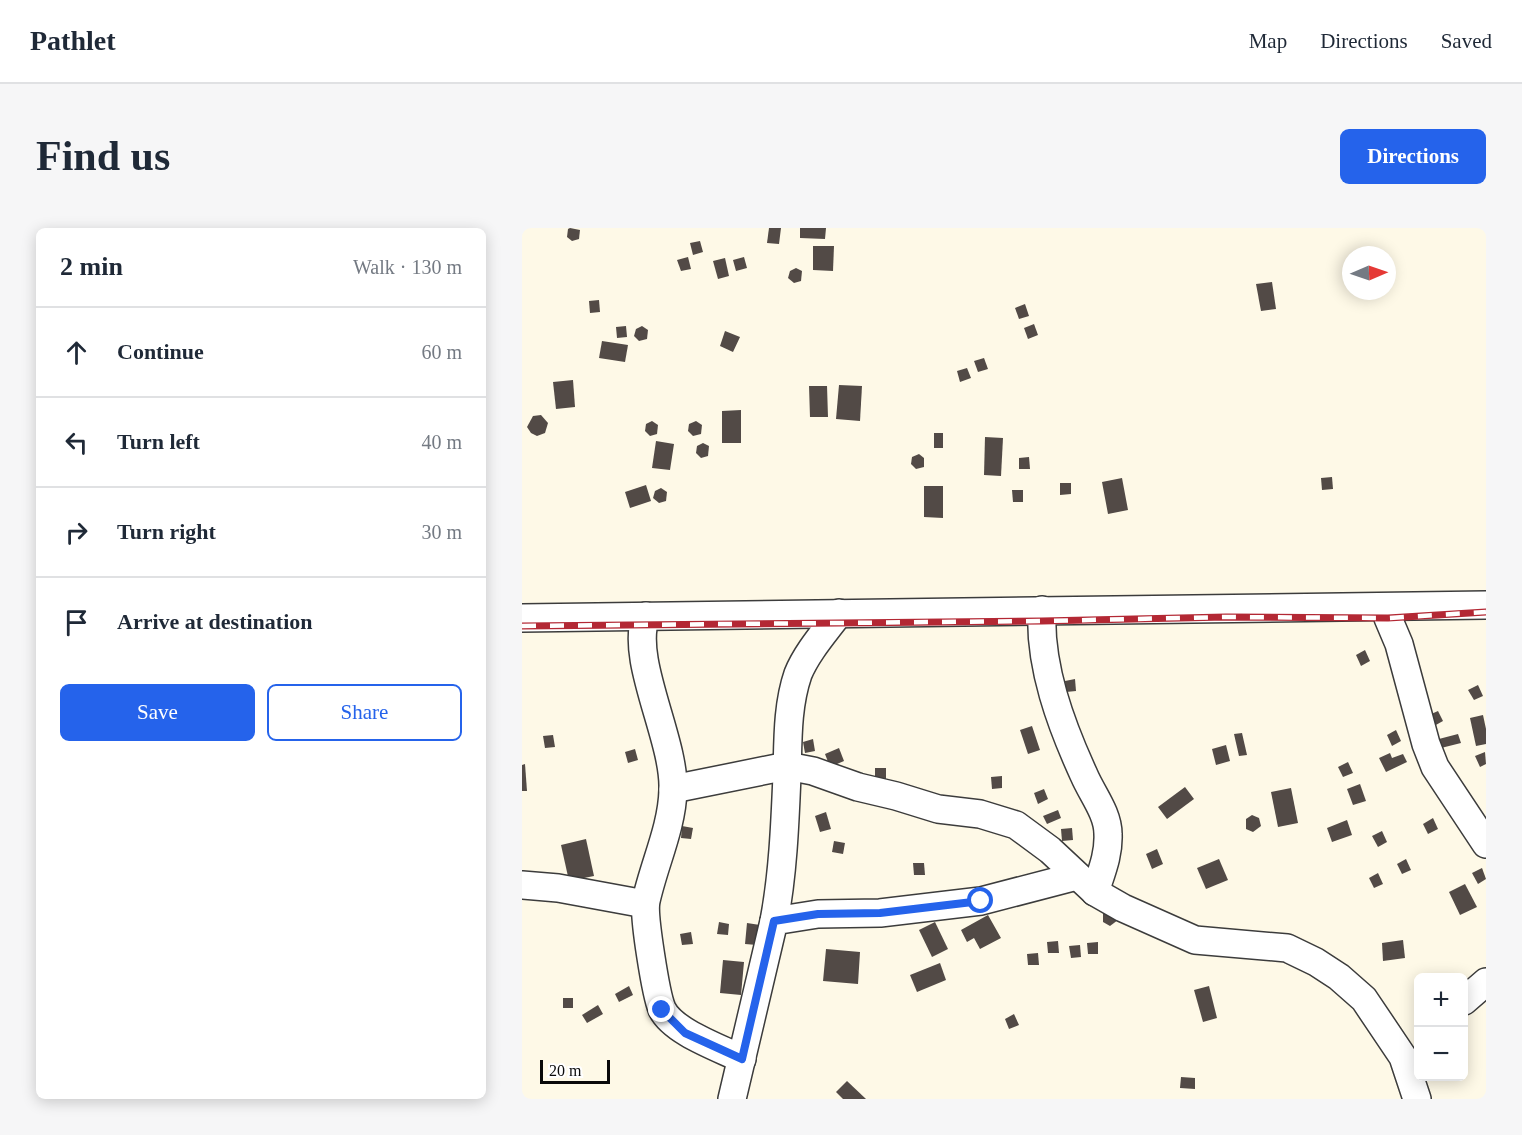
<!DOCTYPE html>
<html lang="en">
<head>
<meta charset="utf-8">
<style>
  :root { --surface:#fff; --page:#f6f6f7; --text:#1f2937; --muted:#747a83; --line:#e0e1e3; --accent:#2563eb }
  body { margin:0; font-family:"Times New Roman",serif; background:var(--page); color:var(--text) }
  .controls { position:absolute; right:18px; bottom:18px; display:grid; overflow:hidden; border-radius:9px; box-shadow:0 3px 15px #0003 }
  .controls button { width:54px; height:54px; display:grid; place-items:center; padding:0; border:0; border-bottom:2px solid var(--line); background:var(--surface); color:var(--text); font:30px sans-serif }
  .compass { position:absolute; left:820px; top:18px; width:54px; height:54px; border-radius:50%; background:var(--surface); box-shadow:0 3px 15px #0003; rotate:88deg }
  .scale { position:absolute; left:18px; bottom:15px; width:70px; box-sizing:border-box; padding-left:6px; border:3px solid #090909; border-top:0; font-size:16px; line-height:21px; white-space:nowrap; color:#090909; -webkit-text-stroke:4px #fff; paint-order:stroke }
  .stop { position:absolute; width:18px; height:18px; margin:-14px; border:4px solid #2563eb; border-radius:50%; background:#fff }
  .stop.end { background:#2563eb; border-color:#fff; box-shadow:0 2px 6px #0008 }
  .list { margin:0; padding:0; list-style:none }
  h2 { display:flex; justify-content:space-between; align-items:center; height:78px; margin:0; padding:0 24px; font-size:26px }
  h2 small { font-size:20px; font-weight:400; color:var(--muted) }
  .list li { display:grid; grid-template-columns:39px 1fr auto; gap:18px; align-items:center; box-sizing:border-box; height:90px; padding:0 24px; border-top:2px solid var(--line) }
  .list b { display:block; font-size:22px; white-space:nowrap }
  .list em { font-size:20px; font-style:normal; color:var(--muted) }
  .actions { display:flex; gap:12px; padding:18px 24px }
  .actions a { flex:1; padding:14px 0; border:2px solid var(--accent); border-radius:9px; text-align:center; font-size:21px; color:var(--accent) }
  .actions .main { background:var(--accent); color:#fff }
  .icon { flex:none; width:33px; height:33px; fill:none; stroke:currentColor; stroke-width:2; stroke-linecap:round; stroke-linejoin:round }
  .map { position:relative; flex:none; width:964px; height:871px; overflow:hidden; border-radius:9px }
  header { display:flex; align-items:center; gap:36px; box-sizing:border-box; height:84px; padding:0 30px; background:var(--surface); border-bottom:2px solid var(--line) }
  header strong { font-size:28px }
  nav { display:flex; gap:33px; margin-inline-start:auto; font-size:21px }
  .intro { display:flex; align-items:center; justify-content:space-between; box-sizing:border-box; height:144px; padding:0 36px }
  h1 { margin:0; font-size:42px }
  .button { padding:15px 27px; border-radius:9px; background:var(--accent); color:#fff; font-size:21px; font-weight:700 }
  main { display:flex; gap:36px; padding:0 36px }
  aside { flex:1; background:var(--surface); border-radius:9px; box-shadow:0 3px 15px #0003 }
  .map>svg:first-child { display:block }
  .building { fill:#524a46 }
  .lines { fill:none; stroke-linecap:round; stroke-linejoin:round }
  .street-casing { stroke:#3c3c3c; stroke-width:30 }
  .street { stroke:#fff; stroke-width:27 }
  .rail-casing { stroke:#b32834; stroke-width:7 }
  .rail { stroke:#fff; stroke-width:4.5; stroke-dasharray:14; stroke-linecap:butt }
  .route { stroke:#2563eb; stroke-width:8 }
</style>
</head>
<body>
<header>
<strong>Pathlet</strong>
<nav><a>Map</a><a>Directions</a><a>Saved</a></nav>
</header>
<div class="intro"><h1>Find us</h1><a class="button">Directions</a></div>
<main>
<aside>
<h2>2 min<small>Walk · 130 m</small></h2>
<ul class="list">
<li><svg class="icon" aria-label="ahead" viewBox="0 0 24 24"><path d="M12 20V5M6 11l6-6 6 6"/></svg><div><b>Continue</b></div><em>60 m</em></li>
<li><svg class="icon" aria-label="left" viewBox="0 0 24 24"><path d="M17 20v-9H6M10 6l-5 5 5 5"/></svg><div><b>Turn left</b></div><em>40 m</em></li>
<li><svg class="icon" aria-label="right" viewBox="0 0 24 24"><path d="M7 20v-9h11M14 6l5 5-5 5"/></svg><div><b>Turn right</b></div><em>30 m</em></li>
<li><svg class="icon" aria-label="arrive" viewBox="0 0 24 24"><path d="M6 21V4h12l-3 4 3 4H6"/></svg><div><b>Arrive at destination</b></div></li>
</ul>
<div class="actions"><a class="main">Save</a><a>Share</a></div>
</aside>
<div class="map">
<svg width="964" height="871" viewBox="0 0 964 871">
  <rect width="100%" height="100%" fill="#fef9e7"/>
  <g class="building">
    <path d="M48,0l10,2 -1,9 -7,2 -5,-4 1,-8z"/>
    <path d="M247,0h12l-2,16 -12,-1z"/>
    <path d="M278,0h26l-1,11 -25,-1z"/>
    <path d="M178,13l3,11 -10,3 -3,-12z"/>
    <path d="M291,18h21l-1,25 -20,-1z"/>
    <path d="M166,29l3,12 -10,2 -4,-11z"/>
    <path d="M222,29l3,11 -11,3 -3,-11z"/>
    <path d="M203,30l4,18 -11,3 -5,-18z"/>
    <path d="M274,40l6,3 -1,10 -7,2 -6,-5 2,-7z"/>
    <path d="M750,54l4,27 -15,2 -5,-27z"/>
    <path d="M77,72l1,12 -10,1 -1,-12z"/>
    <path d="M503,76l4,12 -10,3 -4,-11z"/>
    <path d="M512,96l4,11 -10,4 -4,-11z"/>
    <path d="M104,98l1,11 -10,1 -1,-11z"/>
    <path d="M120,98l6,4 -1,9 -8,2 -5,-5 2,-7z"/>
    <path d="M203,103l15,6 -7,15 -13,-6z"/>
    <path d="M80,113l26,4 -3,17 -26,-4z"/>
    <path d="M462,130l4,11 -10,3 -4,-11z"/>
    <path d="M445,140l4,10 -11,4 -3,-11z"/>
    <path d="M51,152l2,27 -19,2 -3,-27z"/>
    <path d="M317,157l23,1 -2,35 -24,-2z"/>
    <path d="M287,158h18l1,31h-18z"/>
    <path d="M219,182v33h-19v-32z"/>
    <path d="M19,187l7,8 -3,10 -8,3 -6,-3 -4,-6 6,-11z"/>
    <path d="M130,193l6,4 -1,9 -7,2 -5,-5 1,-7z"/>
    <path d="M174,193l6,4 -1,9 -8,2 -5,-5 1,-7z"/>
    <rect x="412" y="205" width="9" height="15"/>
    <path d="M463,209l18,1 -2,38 -17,-1z"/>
    <path d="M134,213l18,3 -4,26 -18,-2z"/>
    <path d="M181,215l6,3 -1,10 -7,2 -5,-5 1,-7z"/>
    <path d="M397,226l5,4v9l-8,2 -5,-5 1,-7z"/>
    <path d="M507,229l1,12h-11v-11z"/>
    <path d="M810,249l1,12 -11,1 -1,-12z"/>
    <path d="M600,250l6,32 -20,4 -6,-32z"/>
    <path d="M538,255h11v11l-11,1z"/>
    <path d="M124,257l5,16 -21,7 -5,-16z"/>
    <path d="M402,258h19v32l-19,-1z"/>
    <path d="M139,260l6,4 -1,9 -7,2 -6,-5 2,-7z"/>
    <path d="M490,262h11v12h-10z"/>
    <path d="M843,422l5,11 -9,5 -5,-11z"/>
    <path d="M553,451l1,12 -10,1 -1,-11z"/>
    <path d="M956,457l5,11 -9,4 -6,-10z"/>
    <path d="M916,483l5,10 -9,5 -5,-11z"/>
    <path d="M961,487l3,14v15l-10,2 -6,-28z"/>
    <path d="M510,498l8,24 -12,4 -8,-24z"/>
    <path d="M874,502l5,11 -9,5 -5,-11z"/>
    <path d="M720,505l5,22 -8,1 -5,-22z"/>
    <path d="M936,506l3,9 -24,6 -2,-9z"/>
    <path d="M31,507l2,12 -10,1 -2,-12z"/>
    <path d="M291,511l2,12 -10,2 -2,-11z"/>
    <path d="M704,517l4,16 -14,4 -4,-16z"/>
    <path d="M317,520l5,13 -14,6 -5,-13z"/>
    <path d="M113,521l3,11 -10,3 -3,-11z"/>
    <path d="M963,524l1,12 -6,3 -5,-11z"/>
    <path d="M868,525l2,5 11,-4 4,8 -21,10 -7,-14z"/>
    <path d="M826,534l5,11 -10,4 -5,-10z"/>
    <path d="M3,536l2,27h-5v-26z"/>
    <path d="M353,540h11v11l-11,1z"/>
    <path d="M480,548v12l-10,1 -1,-12z"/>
    <path d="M838,556l6,17 -13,4 -6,-16z"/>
    <path d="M663,559l9,12 -27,20 -9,-12z"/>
    <path d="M769,560l7,35 -20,4 -7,-35z"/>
    <path d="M522,561l4,10 -10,5 -4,-11z"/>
    <path d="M536,582l3,8 -14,6 -4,-8z"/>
    <path d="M304,584l5,17 -11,3 -5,-16z"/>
    <path d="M730,587l7,3 2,8 -8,6 -7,-3v-10z"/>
    <path d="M911,590l5,11 -10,5 -5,-10z"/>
    <path d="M825,592l5,15 -20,7 -5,-14z"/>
    <path d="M160,598l11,2 -2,11 -10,-1z"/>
    <path d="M550,600l1,12 -11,1 -1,-12z"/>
    <path d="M860,603l5,11 -9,5 -6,-11z"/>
    <path d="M64,611l8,37 -25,5 -8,-36z"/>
    <path d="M312,613l11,2 -2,11 -11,-2z"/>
    <path d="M635,621l6,15 -11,5 -6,-15z"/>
    <path d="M697,631l9,21 -22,9 -9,-21z"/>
    <path d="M884,631l5,11 -9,4 -5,-10z"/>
    <path d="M391,635h11l1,12h-11z"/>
    <path d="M960,640l4,11 -8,5 -6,-11z"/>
    <path d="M856,645l5,11 -9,4 -5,-10z"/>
    <path d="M943,656l12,23 -17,8 -11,-23z"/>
    <path d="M587,680l9,12 -8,6 -7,-4v-10z"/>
    <path d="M466,687l13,23 -21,11 -6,-11 -7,4 -6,-12z"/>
    <path d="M197,694l10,2 -1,11 -11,-1z"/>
    <path d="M413,694l13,27 -16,8 -13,-27z"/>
    <path d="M225,695l13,2 -3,20 -12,-1z"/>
    <path d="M169,704l2,12 -11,1 -2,-11z"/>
    <path d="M881,712l2,18 -22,3 -1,-18z"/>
    <path d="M536,713l1,12h-11l-1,-11z"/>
    <path d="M576,714v12h-10l-1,-11z"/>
    <path d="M558,717l1,12 -10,1 -2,-12z"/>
    <path d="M304,721l34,3 -2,32 -35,-3z"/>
    <path d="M516,725l1,12h-11l-1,-11z"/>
    <path d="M201,732l21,2 -3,33 -21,-2z"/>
    <path d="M418,735l6,17 -29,12 -7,-17z"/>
    <path d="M107,758l4,9 -14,7 -4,-8z"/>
    <path d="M687,758l8,32 -14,4 -9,-32z"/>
    <rect x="41" y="770" width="10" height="10"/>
    <path d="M76,777l5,9 -16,9 -5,-8z"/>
    <path d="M492,786l5,11 -10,4 -4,-10z"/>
    <path d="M659,849l14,1v11l-15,-1z"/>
    <path d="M325,853l19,18h-23l-7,-7z"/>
  </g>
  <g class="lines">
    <defs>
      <g id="street">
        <path d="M868,379l-2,11 11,26 27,100 9,23 51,77"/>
        <path d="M520,382c-3,56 19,115 42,165 8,19 24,38 24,59 1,21 -7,39 -13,58"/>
        <path d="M124,388c-17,43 29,123 27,174 -1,38 -19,74 -27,111 -3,14 10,94 16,108 11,23 58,39 80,50"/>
        <path d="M0,390l964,-13"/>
        <path d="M151,561l114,-23 26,5 45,16 38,9 42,13 42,5 36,11 34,25 45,42 28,16 72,32 92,8 29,14 23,15 25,22 39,58 14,42"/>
        <path d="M0,657l36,3 87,16"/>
        <path d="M252,693c9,-47 11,-98 13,-146 1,-34 0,-69 11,-101 9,-22 27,-42 41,-61"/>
        <path d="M942,773l22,-19"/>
        <path d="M210,871l42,-178 44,-7 62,-1 101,-12 96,-25"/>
      </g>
    </defs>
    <use href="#street" class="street-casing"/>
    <use href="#street" class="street"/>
    <defs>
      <path id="rail" d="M0,398l520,-5 184,-4 162,1 98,-6"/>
    </defs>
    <use href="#rail" class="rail-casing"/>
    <use href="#rail" class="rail"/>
  </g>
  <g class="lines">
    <path class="route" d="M140,782l23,23 57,26 32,-138 44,-7 62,-1 101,-12"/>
  </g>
</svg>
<div class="controls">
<button>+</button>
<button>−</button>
</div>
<svg class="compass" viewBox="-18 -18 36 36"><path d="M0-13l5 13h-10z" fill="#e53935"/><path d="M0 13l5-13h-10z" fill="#747a83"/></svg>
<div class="scale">20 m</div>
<div class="stop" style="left:459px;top:673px"></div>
<div class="stop end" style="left:140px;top:782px"></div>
</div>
</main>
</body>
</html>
